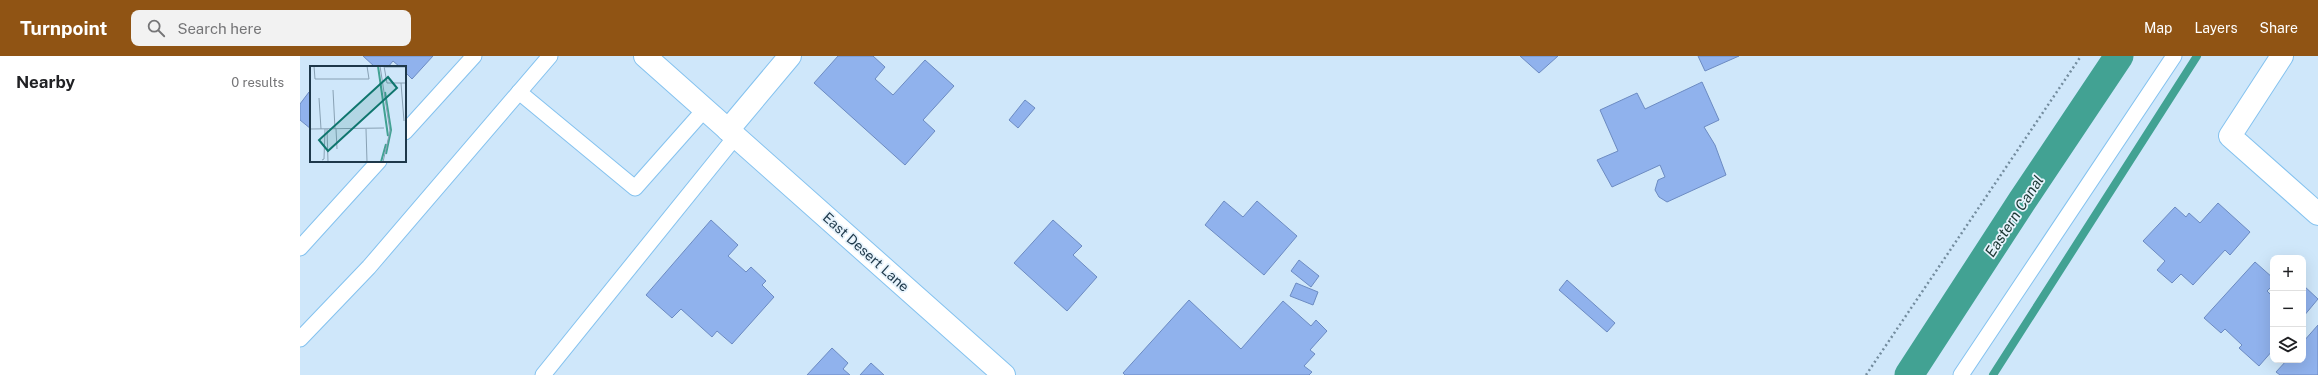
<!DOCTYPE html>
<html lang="en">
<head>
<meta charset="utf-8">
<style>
  :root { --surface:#fff; --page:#f2f2f2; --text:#202124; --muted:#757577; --line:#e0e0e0; --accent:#905414 }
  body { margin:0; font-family:"Public Sans",sans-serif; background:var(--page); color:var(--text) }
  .controls { position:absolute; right:12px; bottom:12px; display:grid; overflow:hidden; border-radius:8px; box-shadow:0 4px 16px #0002 }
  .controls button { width:36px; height:36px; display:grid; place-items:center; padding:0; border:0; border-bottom:1px solid var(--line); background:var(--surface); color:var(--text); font:20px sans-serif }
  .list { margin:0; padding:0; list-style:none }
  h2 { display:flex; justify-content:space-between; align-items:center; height:52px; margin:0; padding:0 16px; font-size:17px }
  h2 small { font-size:13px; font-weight:400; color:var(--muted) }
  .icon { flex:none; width:22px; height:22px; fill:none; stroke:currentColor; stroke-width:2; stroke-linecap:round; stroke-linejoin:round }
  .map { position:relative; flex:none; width:2018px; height:319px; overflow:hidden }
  header { display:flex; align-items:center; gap:24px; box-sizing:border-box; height:56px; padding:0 20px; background:var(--accent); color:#fff }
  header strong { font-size:19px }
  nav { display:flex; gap:22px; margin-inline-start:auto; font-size:14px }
  .search { width:280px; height:36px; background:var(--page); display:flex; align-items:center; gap:10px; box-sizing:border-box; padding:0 14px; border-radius:8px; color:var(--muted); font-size:15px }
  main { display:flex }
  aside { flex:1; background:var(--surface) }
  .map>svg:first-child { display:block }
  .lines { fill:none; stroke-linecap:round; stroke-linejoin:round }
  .stream { stroke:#42a293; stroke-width:8 }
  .canal { stroke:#42a293; stroke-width:29 }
  .building { fill:#90b2ed; stroke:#6c8bc2 }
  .service-casing { stroke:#84c2ef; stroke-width:17 }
  .minor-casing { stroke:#84c2ef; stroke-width:24 }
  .path { stroke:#738c9e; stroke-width:2.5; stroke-dasharray:2 3; stroke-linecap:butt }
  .service { stroke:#fff; stroke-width:15 }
  .minor { stroke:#fff; stroke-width:22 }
  .labels { text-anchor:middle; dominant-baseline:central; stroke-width:3.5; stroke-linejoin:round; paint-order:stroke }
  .street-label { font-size:14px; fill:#1e384a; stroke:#e7f3fc }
  .water-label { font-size:15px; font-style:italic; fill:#1b3833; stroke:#e7f3fc }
  .inset-river { fill:none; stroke:#42a293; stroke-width:2 }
  .inset-road { fill:none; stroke:#88a1b4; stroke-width:1 }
  .view { fill:#0f766e; fill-opacity:0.15; stroke:#0f766e; stroke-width:2 }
  .inset-edge { fill:none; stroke:#1e384a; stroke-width:2 }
</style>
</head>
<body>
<header>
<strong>Turnpoint</strong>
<div class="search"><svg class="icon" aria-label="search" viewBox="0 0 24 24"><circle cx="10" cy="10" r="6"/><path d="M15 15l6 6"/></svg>Search here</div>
<nav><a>Map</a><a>Layers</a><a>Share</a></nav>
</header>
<main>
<aside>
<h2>Nearby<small>0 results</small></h2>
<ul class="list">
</ul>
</aside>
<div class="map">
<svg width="2018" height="319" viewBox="0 0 2018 319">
  <rect width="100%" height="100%" fill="#cfe7fa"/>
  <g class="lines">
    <path class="stream" d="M1693,319l204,-319"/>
    <path class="canal" d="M1609,319l113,-174 97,-145"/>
  </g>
  <g class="building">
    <path d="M63,0h70l-21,23 -7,-7v-5h-5l-7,-6 -5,6h-13z"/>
    <path d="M538,0h35l12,11 -10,12 18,16 32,-35 29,26 -31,34 12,11 -30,34 -91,-82z"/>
    <path d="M1220,0h38l-19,17z"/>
    <path d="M1398,0h41l-34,15z"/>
    <path d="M1402,26l17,38 -15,7 11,18 11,30 -59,27 -8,-5 -4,-7 3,-10 7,-3 -5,-12 -48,22 -15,-27 21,-9 -18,-41 37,-17 8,16z"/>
    <path d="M9,36l2,1v36l-11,-9v-16z"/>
    <path d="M725,44l10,8 -17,20 -9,-8z"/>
    <path d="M924,145l19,16 14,-16 40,35 -33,39 -59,-50z"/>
    <path d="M1918,147l32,29 -20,23 -5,-5 -32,35 -12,-11 -9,9 -15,-13 8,-9 -22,-20 32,-34 11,10 3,-4 11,10z"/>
    <path d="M411,164l27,25 -10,11 18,16 5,-5 15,14 -4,4 12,12 -42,47 -15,-13 -5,6 -31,-28 -9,9 -26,-23z"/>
    <path d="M753,164l29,26 -9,9 24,22 -30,34 -53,-48z"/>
    <path d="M999,204l20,16 -8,11 -20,-16z"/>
    <path d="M1955,206l18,16v7l-6,6 5,5 1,-2v56l-14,16 -20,-18 3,-3 -17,-16 -4,4 -17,-15z"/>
    <path d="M1267,224l48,43 -8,9 -48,-42z"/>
    <path d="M996,227l22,9 -5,13 -23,-9z"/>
    <path d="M2003,229l15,14 -15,18z"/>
    <path d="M889,244l52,49 42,-48 28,25 5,-6 11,11 -17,19 5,4 -11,12 8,6 -3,3h-184l-2,-2z"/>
    <path d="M2018,269v50h-38l-4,-3 11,-12h16v-18z"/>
    <path d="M532,292l16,15 -5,6 7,6h-43z"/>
    <path d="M571,307l13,12h-24z"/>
  </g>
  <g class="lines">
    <defs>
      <g id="service">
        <path d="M219,36l116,96 70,-79"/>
        <path d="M105,76l69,-76"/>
        <path d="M0,192l79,-87"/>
        <path d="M0,283l69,-72 181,-211"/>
        <path d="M243,319l193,-239"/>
        <path d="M1661,319l213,-319"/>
      </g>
      <g id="minor">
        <path d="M345,0l359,319"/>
        <path d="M1982,0l-52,80 88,78"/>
        <path d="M428,74l62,-74"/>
      </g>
    </defs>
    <use href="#service" class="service-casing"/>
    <use href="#minor" class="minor-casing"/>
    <path class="path" d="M1566,319l215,-319"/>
    <use href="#service" class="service"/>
    <use href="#minor" class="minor"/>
  </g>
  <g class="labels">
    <g class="street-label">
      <text transform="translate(566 196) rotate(42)">East Desert Lane</text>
    </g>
    <g class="water-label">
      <text transform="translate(1714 160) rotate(-57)">Eastern Canal</text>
    </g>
  </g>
  <g transform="translate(10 10)">
    <rect width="96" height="96" fill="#cfe7fa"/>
    <path class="inset-river" d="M68,0l10,70M75,26l6,38 -5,24M71,96l5,-18"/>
    <path class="inset-road" d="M4,0l1,13h54l-2,-13M70,0l10,65 -7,31M74,0l3,17h19M75,1h21M91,17l3,38M23,24l2,39M9,32l2,31M0,63l74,-1M17,63l1,33M26,63l1,20M56,63l1,33M12,94l2,-1 1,-30"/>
    <path class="view" d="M78,11l9,11 -69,63 -9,-11z"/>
    <rect width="96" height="96" class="inset-edge"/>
  </g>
</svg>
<div class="controls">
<button>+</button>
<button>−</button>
<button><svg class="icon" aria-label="layers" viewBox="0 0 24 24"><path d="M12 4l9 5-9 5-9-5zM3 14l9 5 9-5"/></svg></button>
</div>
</div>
</main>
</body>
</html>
